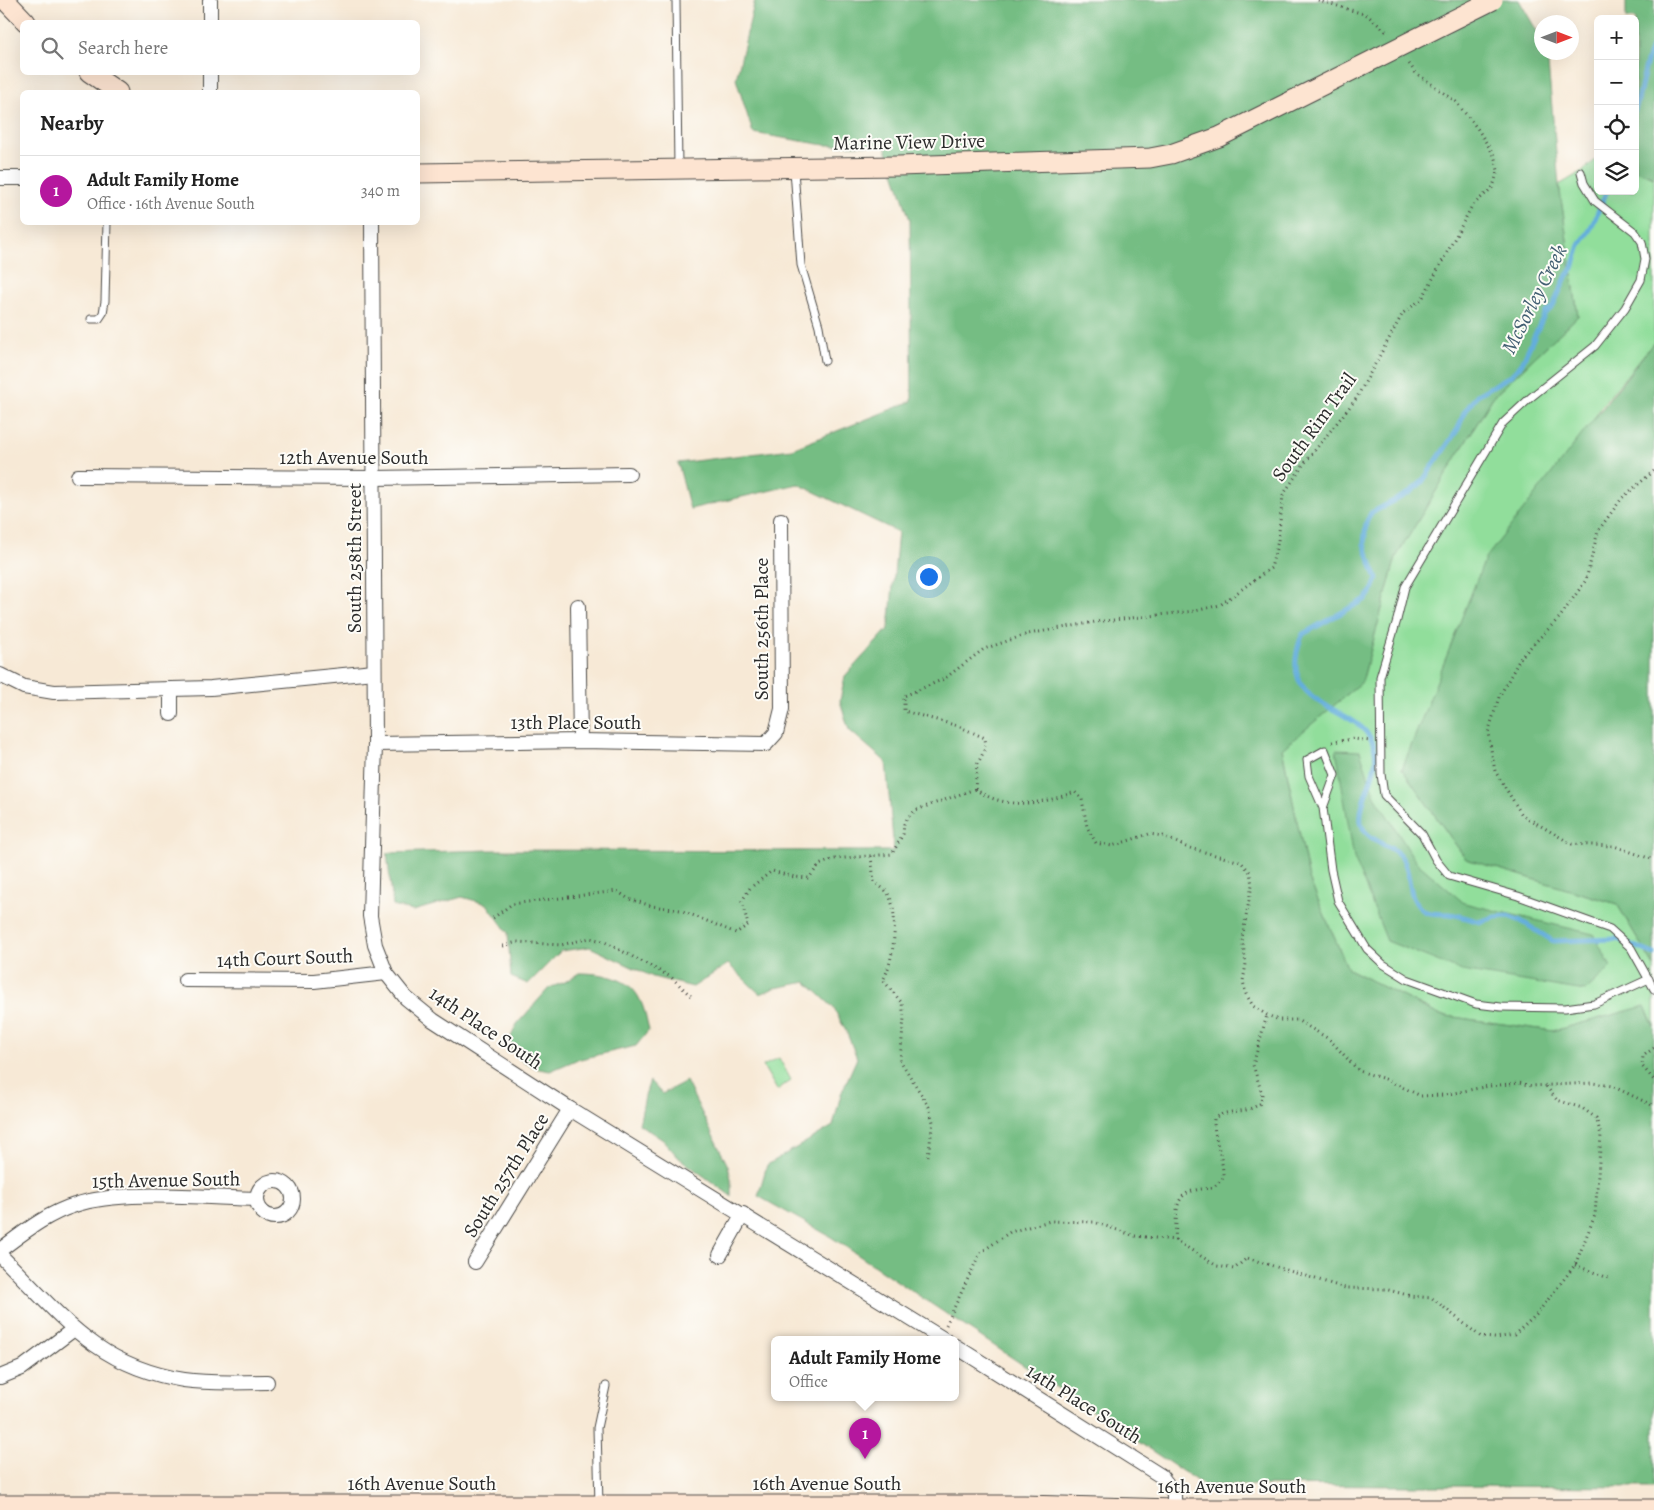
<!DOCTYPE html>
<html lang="en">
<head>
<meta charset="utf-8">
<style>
  :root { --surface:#fff; --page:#f6f6f6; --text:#222; --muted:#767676; --line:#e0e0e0; --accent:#b5179e }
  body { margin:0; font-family:Alegreya,serif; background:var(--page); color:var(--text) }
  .controls { position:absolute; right:15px; top:15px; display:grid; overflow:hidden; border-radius:8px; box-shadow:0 5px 20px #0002 }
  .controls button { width:45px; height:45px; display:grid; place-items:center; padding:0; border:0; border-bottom:1px solid var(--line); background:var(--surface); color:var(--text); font:25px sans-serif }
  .compass { position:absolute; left:1534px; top:15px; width:45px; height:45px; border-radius:50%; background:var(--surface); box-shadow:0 5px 20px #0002; rotate:90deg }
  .you { position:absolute; left:928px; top:576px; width:18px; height:18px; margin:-12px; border:4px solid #fff; border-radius:50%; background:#1a73e8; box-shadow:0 0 0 8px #1a73e833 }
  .badge { display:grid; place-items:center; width:32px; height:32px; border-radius:50%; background:var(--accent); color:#fff; font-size:16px; font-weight:700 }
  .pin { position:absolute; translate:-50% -41px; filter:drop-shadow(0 1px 2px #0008) }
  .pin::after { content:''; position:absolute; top:26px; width:18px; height:15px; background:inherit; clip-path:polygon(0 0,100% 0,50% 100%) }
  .popup { position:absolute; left:771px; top:1336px; width:188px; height:65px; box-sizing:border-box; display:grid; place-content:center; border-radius:8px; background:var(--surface); filter:drop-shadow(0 1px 4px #0005); font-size:16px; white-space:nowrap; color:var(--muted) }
  .popup b { font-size:19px; color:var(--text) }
  .popup::after { content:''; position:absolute; left:50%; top:100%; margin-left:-10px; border:10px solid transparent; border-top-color:var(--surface) }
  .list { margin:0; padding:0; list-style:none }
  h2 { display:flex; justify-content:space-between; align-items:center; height:65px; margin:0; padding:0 20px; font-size:21px }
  h2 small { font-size:16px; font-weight:400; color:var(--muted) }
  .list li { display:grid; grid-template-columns:32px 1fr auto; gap:15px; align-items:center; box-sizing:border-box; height:70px; padding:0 20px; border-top:1px solid var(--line) }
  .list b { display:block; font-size:19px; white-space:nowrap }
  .list p { margin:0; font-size:16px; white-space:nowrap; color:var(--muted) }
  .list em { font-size:16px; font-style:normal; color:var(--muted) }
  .icon { flex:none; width:28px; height:28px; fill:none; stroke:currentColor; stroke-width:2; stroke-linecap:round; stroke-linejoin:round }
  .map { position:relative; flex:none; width:1654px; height:1510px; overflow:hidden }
  .search { position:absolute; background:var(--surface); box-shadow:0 5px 20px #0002; left:20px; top:20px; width:400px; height:55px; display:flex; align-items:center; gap:12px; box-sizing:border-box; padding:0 18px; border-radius:8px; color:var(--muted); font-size:19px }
  .panel { position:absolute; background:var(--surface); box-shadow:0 5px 20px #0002; left:20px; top:90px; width:400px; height:135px; border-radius:8px }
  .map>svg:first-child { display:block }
  .green { fill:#91de9b; stroke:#5e8463 }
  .forest { fill:#74bd83; stroke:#507457 }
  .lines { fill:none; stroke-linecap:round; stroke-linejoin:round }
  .stream { stroke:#64aedc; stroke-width:5 }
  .lane-casing { stroke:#4a4845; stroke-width:9 }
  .street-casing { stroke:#4a4845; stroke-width:16 }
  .secondary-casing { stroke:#4a4845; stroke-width:21 }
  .path { stroke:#4a4845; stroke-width:3; stroke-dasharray:1 4; stroke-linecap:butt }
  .lane { stroke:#fff; stroke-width:7 }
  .street { stroke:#fff; stroke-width:14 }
  .secondary { stroke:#fde4d1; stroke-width:19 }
  .secondary-bridge-casing { stroke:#4a4845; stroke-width:21; stroke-linecap:butt }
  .secondary-bridge { stroke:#fde4d1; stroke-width:19 }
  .labels { text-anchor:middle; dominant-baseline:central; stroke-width:4; stroke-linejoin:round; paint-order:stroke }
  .street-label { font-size:20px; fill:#2b2b2b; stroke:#fdfcf7 }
  .water-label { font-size:21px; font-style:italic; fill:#425f72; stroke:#fdfcf7 }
</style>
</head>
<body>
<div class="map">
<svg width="1654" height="1510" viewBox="0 0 1654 1510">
  <rect width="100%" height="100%" fill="#fdfcf7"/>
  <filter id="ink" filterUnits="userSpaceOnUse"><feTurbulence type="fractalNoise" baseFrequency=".02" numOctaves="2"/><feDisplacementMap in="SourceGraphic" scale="10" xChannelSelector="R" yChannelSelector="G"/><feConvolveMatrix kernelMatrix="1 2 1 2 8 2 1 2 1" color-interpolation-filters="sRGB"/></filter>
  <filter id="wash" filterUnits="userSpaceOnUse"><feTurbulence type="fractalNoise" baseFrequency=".0096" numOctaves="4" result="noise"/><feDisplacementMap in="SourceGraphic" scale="20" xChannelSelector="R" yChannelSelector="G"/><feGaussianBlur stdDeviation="1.12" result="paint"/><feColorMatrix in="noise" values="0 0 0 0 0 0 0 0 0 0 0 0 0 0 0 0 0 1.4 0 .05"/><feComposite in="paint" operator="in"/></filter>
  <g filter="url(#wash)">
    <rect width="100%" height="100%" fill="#f7e9d6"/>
    <g class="green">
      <path d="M1598,158v33h37v-21l19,7v165l-53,65 -162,271 -37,91 64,90 151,45 37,62v61l-10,-20 -91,24 -114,-16 -91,-46 -39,-90 -27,-131 80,-66 34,-125 97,-160 85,-81 -19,-131 22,-13z"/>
      <path d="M779,1058l12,22 -14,10 -14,-24z"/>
    </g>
    <g class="forest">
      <path d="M755,0h764l22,38 1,14 5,1 12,132 19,131 -85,81 -97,160 -34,125 -80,67 27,130 39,90 91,46 114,16 92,-25 9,21v460l-451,-2 -372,-248 -73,-41 9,-31 66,-39 8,-32 16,-36 -11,-27 -13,-24 -27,-25 -31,6 -15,6 -32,-30 -35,23 -40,-10 -63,-30 -29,4 -33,33 -17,-7 -3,-44 -21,-29 -25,-7 -49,14 -20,-5 -6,-53 105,-3 402,1 -8,-89 -37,-32 -9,-29 5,-25 44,-48 9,-96 -100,-48 -108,25 -12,-46 114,-14 120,-48 -2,-181 -25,-75h-60l-72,-12 -17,-54z"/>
      <path d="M1626,0h28v177l-19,-7v-151h-9z"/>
      <path d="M1654,342v624l-37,-62 -151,-45 -64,-90 83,-210z"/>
      <path d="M1336,750l24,1 15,45 41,66 48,41 129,31 18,33 -26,24 -123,-20 -75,-30 -33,-83z"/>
      <path d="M579,973c22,0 51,4 61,27 5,9 6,20 9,30l-13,16 -60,14 -26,11 -11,-2 -16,-7 -11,-11 -2,-12 7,-15 32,-36 16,-6z"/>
      <path d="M650,1081l12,13 24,-13 42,85 3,13v17l-52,-38 -16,-18 -24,-16c4,-15 5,-29 11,-43z"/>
    </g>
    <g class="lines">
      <g class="stream">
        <path d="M1635,110c8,-22 8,-46 19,-67"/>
        <path d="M1607,191l-16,37 -11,17 -7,23 -6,7 -15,33 -7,5 -24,52 -11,11 -33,19 -13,18 -6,16 -36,53 -13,11 -38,20 -5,10 -2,21 13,35 -4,10 -7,10 -63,35c-5,9 -6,16 -7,25 -5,49 60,48 76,82 13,28 -14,54 -11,81 3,20 33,22 42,37 9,16 3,40 21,52 7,4 17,2 26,3 10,2 19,4 29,8l16,-5 13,-1 13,5 32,20 64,-2 37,15"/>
      </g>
    </g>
  </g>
  <g filter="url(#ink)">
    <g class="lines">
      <defs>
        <g id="lane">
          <path d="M676,0l2,169"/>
          <path d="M794,170l7,95 18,61 6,35"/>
          <path d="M1581,172l3,11 11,18 40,31 7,10 3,17 -4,21 -16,28 -30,38 -65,52 -27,25 -98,164 -8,33 -17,57 1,97 3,21 38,39 14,26 13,16 69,20 92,33 21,19 23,41"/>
          <path d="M91,319h8l4,-6 2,-12 2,-79"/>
          <path d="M1323,808l12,-33 -10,-25 -18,10 2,16 14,32 8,62 7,31 29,48 16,15 24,15 69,25 25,3 64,1 29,-4 55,-25"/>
          <path d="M599,1505l-2,-77 9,-42"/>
        </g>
        <g id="street">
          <path d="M210,0v22"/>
          <path d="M210,72v20"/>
          <path d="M0,178h22"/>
          <path d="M372,222l3,522 -5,172 5,29 11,28 20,25 27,22 137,89 375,231"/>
          <path d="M78,476l296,2 255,-4"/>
          <path d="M578,606l2,135"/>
          <path d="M0,675l24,12 30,5 157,-4 163,-16"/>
          <path d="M171,690v24"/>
          <path d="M375,744l205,-3 186,3 10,-11 6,-24 -1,-189"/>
          <path d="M185,980l129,1 72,-8"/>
          <circle cx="275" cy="1199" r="18"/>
          <path d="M0,1250c23,-17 46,-36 75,-45 46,-16 131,-7 182,-6"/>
          <path d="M0,1255c60,59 95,111 184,125 27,4 56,2 83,2"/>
          <path d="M720,1255l23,-41"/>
          <path d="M475,1262l95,-153"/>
          <path d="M955,1346l206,130 13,17v16"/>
          <path d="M0,1377l22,-9 52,-39"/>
        </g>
        <g id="secondary">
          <path d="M5,0l21,22"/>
          <path d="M89,72l29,20"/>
          <path d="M418,173l480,-7 252,-8 21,-4 48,-17 160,-80"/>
          <path d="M0,1505h1024l150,4h480"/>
        </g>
      </defs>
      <use href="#lane" class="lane-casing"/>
      <use href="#street" class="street-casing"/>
      <use href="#secondary" class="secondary-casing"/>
      <g class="path">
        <path d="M1318,0l49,15 21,18"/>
        <path d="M1654,471l-32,27 -24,33 -12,49 -26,37 -39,40 -22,40 -11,36 7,38 27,44 50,29 42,2 40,14"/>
        <path d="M1332,742l22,-3 16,2"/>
        <path d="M975,789l2,-24 9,-18 -1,-9 -27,-12 -54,-15v-15l40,-17 40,-30 44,-15 67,-12 100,-11 25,-6 51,-37 7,-27 5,-46 20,-30 53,-66 47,-86 19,-14 50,-93 21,-19 5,-17 -4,-15 -17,-27 -21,-26 -41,-30 -8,-11"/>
        <path d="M975,789c31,22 66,15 100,3l7,7 5,28 9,16 16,3 37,-12 14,2 23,11 55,15 9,10 2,13 -10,53 4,26 -3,17 3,13 7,12 14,9 12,5h18l32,19 30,32 26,8 36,17 24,-1 44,-9 30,-3 13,3 61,-3 19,3 42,20"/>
        <path d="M871,856l3,26c4,3 10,7 13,10 13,18 7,70 -4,88l19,23 2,15 -4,42 29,47 4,15 -5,34"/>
        <path d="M493,918l19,-14 105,-13 12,8 23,7 28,4 56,23 12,-8 -6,-24 8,-13 22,-17 22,6 15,1 10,-13 15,-6 58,-5 11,-20 1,-10 4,-7 8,-7 59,-21"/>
        <path d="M503,946l14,-4 44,3 29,-7 13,3 68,36 22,21"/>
        <path d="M1654,1048l-11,8 -1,10 12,14"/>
        <path d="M1175,1240c3,-36 -4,-50 38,-52l10,-10c1,-21 -10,-39 -9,-60 19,-11 28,-2 47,-15l1,-9 -9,-29 14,-50"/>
        <path d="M1575,1265l36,14"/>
        <path d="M946,1325l34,-72 30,-21 40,-11 44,1 41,14 40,4 42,26 17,3 13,-11 98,30 40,1 26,7 21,2 49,39 14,1 19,-3 22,-20 39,-50 20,-50 6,-80 -5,-17 -14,-10 -25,-8 -11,-14"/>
      </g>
      <use href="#lane" class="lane"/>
      <use href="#street" class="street"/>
      <use href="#secondary" class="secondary"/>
      <defs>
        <path id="secondary-bridge" d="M1379,57l114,-57"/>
      </defs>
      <use href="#secondary-bridge" class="secondary-bridge-casing"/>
      <use href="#secondary-bridge" class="secondary-bridge"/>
    </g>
  </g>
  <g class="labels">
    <g class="street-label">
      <text transform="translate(909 142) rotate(-1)">Marine View Drive</text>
      <text transform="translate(1314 427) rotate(-54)">South Rim Trail</text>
      <text x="354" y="457">12th Avenue South</text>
      <text transform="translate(354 558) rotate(-90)">South 258th Street</text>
      <text transform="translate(761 629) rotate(-90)">South 256th Place</text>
      <text x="576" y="722">13th Place South</text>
      <text transform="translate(285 958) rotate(-2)">14th Court South</text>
      <text transform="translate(486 1028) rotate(34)">14th Place South</text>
      <text transform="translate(506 1175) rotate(-58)">South 257th Place</text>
      <text transform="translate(166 1180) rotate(-1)">15th Avenue South</text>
      <text transform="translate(1084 1404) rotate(32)">14th Place South</text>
      <text x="422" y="1483">16th Avenue South</text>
      <text x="827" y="1483">16th Avenue South</text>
      <text x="1232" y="1486">16th Avenue South</text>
    </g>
    <g class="water-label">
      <text transform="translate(1534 299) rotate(-63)">McSorley Creek</text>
    </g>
  </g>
</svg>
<div class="controls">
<button>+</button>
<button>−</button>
<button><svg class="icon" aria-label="locate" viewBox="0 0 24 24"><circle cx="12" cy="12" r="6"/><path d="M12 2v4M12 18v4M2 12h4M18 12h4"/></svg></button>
<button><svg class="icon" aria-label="layers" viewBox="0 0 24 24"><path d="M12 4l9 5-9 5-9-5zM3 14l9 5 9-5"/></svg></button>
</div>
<svg class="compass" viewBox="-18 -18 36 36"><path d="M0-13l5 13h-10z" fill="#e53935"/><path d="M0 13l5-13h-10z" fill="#767676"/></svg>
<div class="you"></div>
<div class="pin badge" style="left:865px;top:1459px">1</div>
<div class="popup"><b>Adult Family Home</b>Office</div>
<div class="search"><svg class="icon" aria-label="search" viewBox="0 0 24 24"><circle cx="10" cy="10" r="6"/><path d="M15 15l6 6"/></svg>Search here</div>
<section class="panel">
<h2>Nearby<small></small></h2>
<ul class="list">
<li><span class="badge">1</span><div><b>Adult Family Home</b><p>Office · 16th Avenue South</p></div><em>340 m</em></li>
</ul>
</section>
</div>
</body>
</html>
